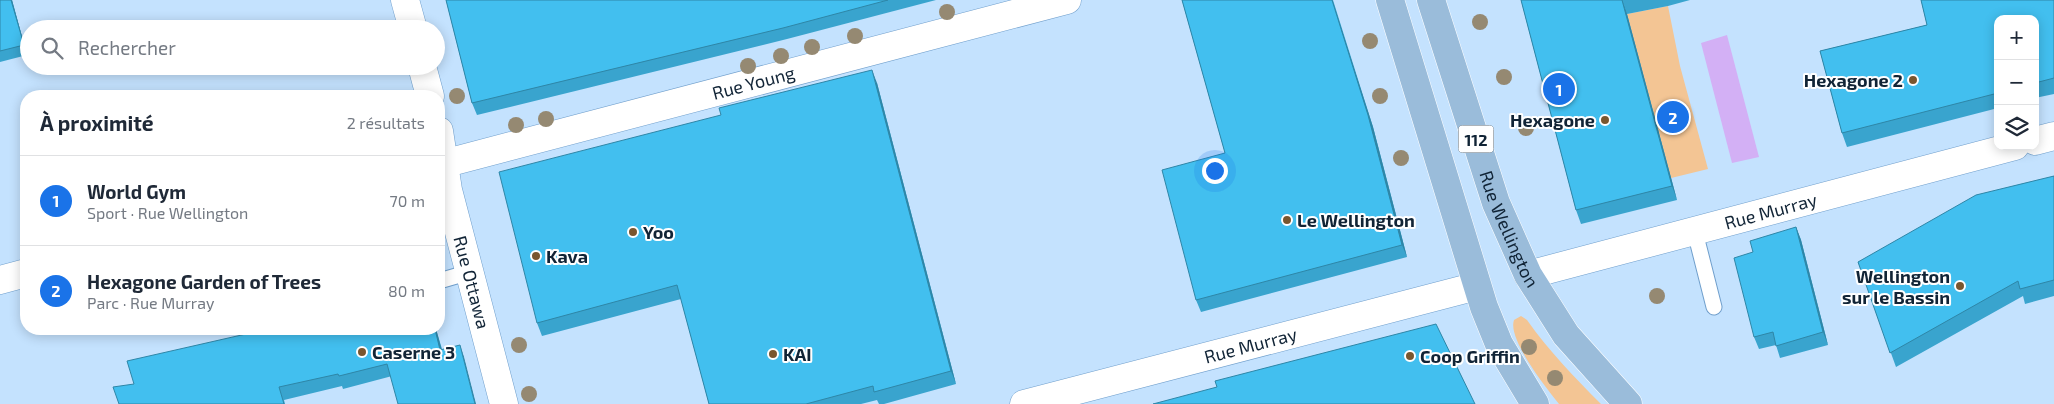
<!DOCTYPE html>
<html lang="fr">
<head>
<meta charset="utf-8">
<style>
  :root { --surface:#fff; --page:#f6f6f7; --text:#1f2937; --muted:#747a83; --line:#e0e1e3; --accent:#1a73e8 }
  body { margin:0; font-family:"Exo 2",sans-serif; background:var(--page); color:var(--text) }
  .controls { position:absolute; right:15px; top:15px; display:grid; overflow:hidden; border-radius:10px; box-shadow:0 2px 12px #0003 }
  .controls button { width:45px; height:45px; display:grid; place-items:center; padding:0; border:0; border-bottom:1px solid var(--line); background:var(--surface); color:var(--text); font:25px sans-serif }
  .you { position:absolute; left:1214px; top:170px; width:18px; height:18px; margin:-12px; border:4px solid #fff; border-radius:50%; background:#1a73e8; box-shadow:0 0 0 8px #1a73e833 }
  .badge { display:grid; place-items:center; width:32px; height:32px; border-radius:50%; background:var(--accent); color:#fff; font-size:16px; font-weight:700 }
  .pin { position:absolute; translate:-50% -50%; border:2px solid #fff; box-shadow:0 1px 5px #0006 }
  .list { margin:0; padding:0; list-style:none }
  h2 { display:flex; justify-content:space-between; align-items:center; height:65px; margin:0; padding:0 20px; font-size:21px }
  h2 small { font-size:16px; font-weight:400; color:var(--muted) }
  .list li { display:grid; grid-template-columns:32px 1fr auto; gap:15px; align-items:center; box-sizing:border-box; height:90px; padding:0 20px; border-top:1px solid var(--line) }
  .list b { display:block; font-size:19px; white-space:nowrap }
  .list p { margin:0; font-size:16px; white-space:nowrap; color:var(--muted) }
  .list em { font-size:16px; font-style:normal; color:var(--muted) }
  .icon { flex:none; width:28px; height:28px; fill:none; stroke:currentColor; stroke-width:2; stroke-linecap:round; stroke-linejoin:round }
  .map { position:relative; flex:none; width:2054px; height:404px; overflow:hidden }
  .search { position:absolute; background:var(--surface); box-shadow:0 2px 12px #0003; left:20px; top:20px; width:425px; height:55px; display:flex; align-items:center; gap:12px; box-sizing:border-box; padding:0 18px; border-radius:28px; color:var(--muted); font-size:19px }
  .panel { position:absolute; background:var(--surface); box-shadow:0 2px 12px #0003; left:20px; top:90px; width:425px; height:245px; border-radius:20px }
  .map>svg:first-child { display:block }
  .green { fill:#f3c594 }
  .water { fill:#d3b0f5 }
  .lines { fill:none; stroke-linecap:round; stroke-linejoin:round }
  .lane-casing { stroke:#709fcc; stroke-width:17 }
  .street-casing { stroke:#709fcc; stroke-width:29 }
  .primary-casing { stroke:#fff; stroke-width:29 }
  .lane { stroke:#fff; stroke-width:15 }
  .street { stroke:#fff; stroke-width:28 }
  .primary { stroke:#9abcda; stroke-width:28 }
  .tree { fill:#958972 }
  .wall { fill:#39a4ce }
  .shaded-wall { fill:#2e86a7 }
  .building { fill:#42bfef; stroke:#2e86a7 }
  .poi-dot { fill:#79562f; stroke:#fff; stroke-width:2 }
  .labels { text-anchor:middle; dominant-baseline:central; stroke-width:4; stroke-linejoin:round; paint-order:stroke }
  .shield { fill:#fff; stroke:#586672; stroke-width:1 }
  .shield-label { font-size:16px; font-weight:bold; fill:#112436 }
  .poi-label { font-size:18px; font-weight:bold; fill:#112436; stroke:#fff; text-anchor:start }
  .street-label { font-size:18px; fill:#112436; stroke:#fff }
</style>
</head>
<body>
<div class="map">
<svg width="2054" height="404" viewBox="0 0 2054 404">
  <rect width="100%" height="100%" fill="#c4e2fe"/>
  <g class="green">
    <path d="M1668,6l12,60 28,103 -41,10 -40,-165z"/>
    <path d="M1521,316l6,4c22,31 47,57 74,84h-42c-12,-15 -52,-65 -45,-84z"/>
  </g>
  <path class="water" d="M1727,35l32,122 -27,6 -31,-120z"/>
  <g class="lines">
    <defs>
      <g id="lane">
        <path d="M1695,232l19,75"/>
        <path d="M439,281l31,-9"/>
      </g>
      <g id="street">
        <path d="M405,0l8,29"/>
        <path d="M422,66l8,30"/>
        <path id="s1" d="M439,131l9,59 56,214"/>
        <path d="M2035,141l19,-5"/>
        <path id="s2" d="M439,165l628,-165"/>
        <path id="s3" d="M1528,275l487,-129"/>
        <path d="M0,280l26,-7"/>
        <path id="s4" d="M1024,404l453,-118"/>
      </g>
      <g id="primary">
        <path d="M1390,0l94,307 15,37 36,60"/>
        <path id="s5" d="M1431,0l65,203 32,72 38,60 62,69"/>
      </g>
    </defs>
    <use href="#lane" class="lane-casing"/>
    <use href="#street" class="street-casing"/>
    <use href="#primary" class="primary-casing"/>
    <use href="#lane" class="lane"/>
    <use href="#street" class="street"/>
    <use href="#primary" class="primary"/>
  </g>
  <g class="tree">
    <circle cx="947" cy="12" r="8"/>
    <circle cx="1480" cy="22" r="8"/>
    <circle cx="855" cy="36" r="8"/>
    <circle cx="1370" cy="41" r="8"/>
    <circle cx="812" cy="47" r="8"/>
    <circle cx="781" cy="56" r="8"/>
    <circle cx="748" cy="66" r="8"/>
    <circle cx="1504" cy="77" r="8"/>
    <circle cx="457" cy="96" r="8"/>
    <circle cx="1380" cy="96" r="8"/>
    <circle cx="546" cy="119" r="8"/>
    <circle cx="516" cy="125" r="8"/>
    <circle cx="1526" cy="128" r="8"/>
    <circle cx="1401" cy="158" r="8"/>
    <circle cx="1657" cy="296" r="8"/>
    <circle cx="519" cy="345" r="8"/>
    <circle cx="1529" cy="347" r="8"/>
    <circle cx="1555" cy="378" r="8"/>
    <circle cx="529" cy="394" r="8"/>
  </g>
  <g class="wall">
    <path d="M0,0h12l15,55 -27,7z"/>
    <path d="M446,0h490l-149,39 -310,76 -5,-12z"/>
    <path d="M1182,0h151l40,127 34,130 -206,55 -5,-12 29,-147z"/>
    <path d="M1521,0h169l-22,6 -41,8 50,186 -96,24 -5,-14z"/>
    <path d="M1921,0h133v94l-19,4v-79h-37v89l-151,39 -5,-14 -22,-82 107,-26z"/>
    <path d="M877,83l79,301 -72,20h-5l-2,-4 -16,4h-152l-28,-105 -139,37 -5,-13z"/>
    <path d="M2054,176v120l-29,8 -2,-8 -127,71 -38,-105z"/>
    <path d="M1796,227l5,13 27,105 -48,13 -4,-13 -17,4 -5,-12z"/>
    <path d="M436,329l6,20 22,8 -121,32 -1,-3 -58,14 1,4h-166l15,-20z"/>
  </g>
  <g class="shaded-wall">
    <path d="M11,0h1l15,55 -3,-10z"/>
    <path d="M1332,0l41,127 34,130 -5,-12z"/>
    <path d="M1622,0l5,14 50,186 -5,-14z"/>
    <path d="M872,70l5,13 79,301 -5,-13z"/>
    <path d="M1796,227l5,13 27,105 -5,-13z"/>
    <path d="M435,329h1l9,33 -5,-12z"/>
    <path d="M460,345l4,12 12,47h-1z"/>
  </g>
  <g class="building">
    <path d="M0,0h11l13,45 -24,6z"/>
    <path d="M446,0h442l-105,28 -311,75z"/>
    <path d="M1182,0h150l36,115 34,130 -206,55 -34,-130 63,-17z"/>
    <path d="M1521,0h101l50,186 -96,24z"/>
    <path d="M1921,0h133v78l-19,5v-64h-37v74l-156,40 -22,-82 107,-26z"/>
    <path d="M872,70l79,301 -77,21 -1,-6 -67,18h-97l-32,-119 -140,38 -38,-151 222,-57 -2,-7z"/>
    <path d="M2054,176v104l-34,9 -2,-8 -128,72 -32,-91 118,-67z"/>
    <path d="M1796,227l27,105 -47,14 -3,-14 -19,5 -20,-79 19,-6 -3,-11z"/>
    <path d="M1436,324l39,80h-322l64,-17 -2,-6z"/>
    <path d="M268,329h167l5,21 20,-5 15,59h-77l-11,-40 -48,12 -1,-2 -59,13 5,17h-165l-6,-17 21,-3 -7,-23z"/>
  </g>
  <g class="poi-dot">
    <circle cx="1913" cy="80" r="5"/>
    <circle cx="1605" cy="120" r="5"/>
    <circle cx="1287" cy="220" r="5"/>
    <circle cx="633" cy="232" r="5"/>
    <circle cx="536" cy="256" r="5"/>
    <circle cx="1960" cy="286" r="5"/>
    <circle cx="362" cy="352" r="5"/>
    <circle cx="773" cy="354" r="5"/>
    <circle cx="1410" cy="356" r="5"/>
  </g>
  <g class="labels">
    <rect class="shield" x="1458.5" y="125.5" width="35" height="27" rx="4"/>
    <g class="shield-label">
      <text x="1476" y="139">112</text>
    </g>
    <g class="poi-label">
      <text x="1903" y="80" text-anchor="end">Hexagone 2</text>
      <text x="1595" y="120" text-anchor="end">Hexagone</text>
      <text x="1297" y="220">Le Wellington</text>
      <text x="643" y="232">Yoo</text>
      <text x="546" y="256">Kava</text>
      <text x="1950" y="276" text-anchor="end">Wellington<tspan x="1950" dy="21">sur le Bassin</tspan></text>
      <text x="372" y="352">Caserne 3</text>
      <text x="783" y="354">KAI</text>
      <text x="1420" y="356">Coop Griffin</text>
    </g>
    <g class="street-label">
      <text stroke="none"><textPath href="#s2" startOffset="325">Rue Young</textPath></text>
      <text stroke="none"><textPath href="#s3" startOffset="251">Rue Murray</textPath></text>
      <text stroke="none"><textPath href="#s5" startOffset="242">Rue Wellington</textPath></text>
      <text stroke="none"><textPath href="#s1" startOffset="155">Rue Ottawa</textPath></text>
      <text stroke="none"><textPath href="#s4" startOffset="234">Rue Murray</textPath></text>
    </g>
  </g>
</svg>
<div class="controls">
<button>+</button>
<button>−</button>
<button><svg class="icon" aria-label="layers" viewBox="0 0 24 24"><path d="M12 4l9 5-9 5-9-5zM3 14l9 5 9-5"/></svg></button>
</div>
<div class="you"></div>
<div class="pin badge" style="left:1559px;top:89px">1</div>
<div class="pin badge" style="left:1673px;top:117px">2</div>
<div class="search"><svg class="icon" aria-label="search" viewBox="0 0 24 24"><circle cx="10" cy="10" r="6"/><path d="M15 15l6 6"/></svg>Rechercher</div>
<section class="panel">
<h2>À proximité<small>2 résultats</small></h2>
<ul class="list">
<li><span class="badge">1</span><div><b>World Gym</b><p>Sport · Rue Wellington</p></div><em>70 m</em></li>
<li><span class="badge">2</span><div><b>Hexagone Garden of Trees</b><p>Parc · Rue Murray</p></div><em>80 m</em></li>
</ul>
</section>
</div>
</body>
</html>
